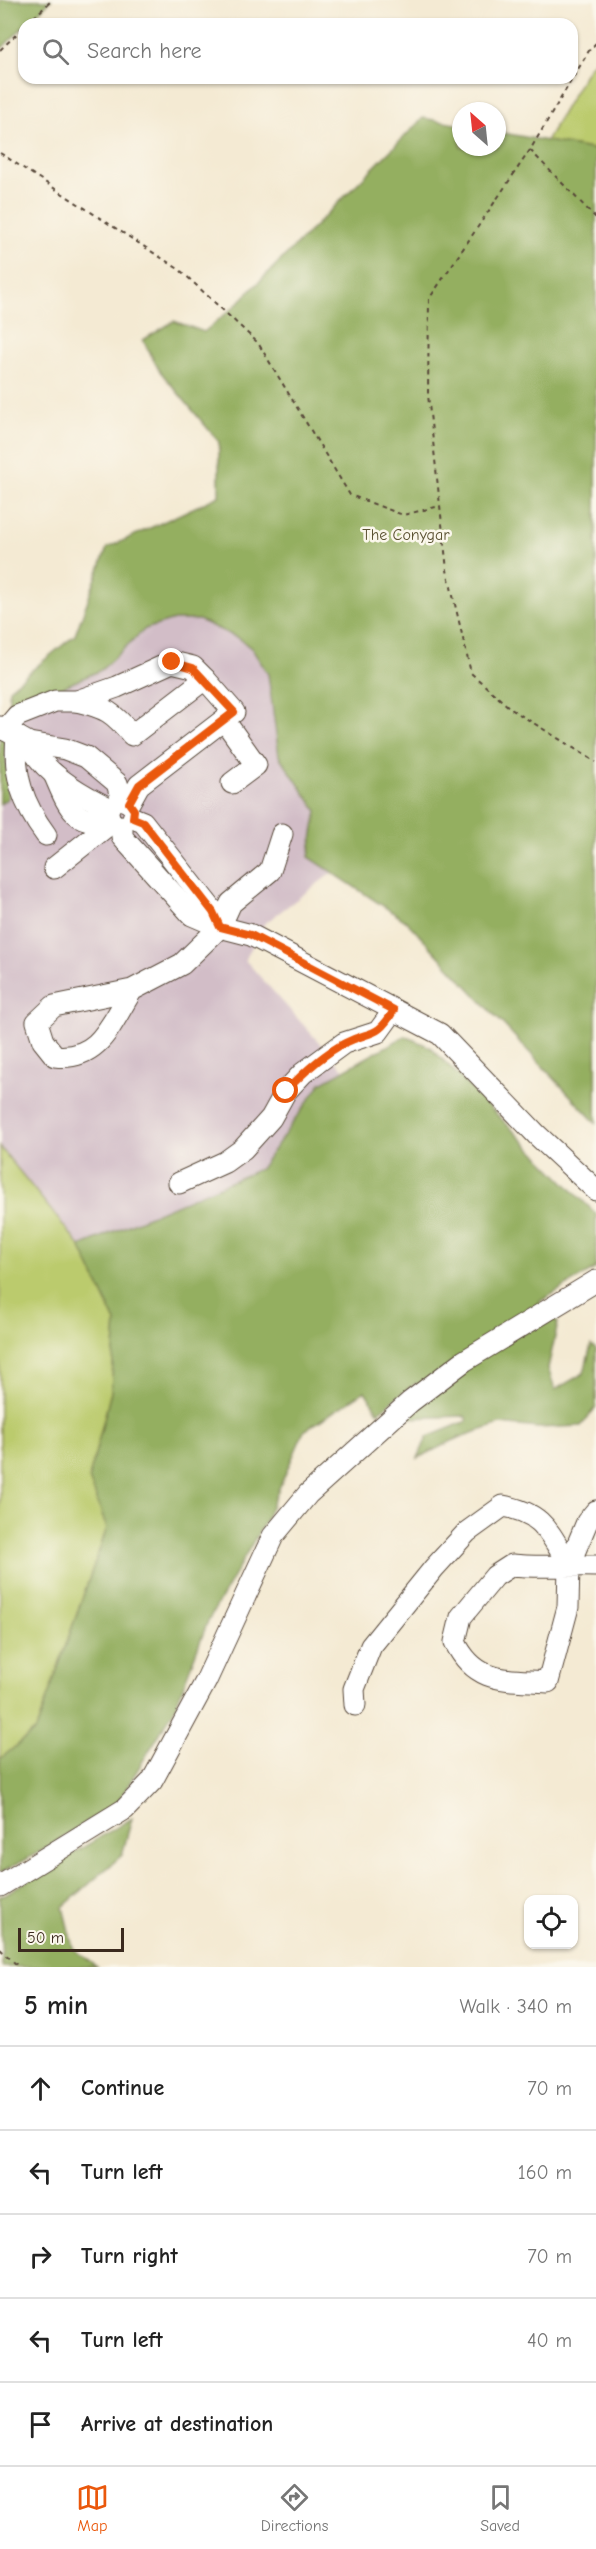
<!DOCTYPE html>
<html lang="en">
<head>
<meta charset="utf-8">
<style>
  :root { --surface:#fff; --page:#f2f2f2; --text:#222; --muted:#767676; --line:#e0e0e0; --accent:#ea580c }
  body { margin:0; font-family:"Comic Neue",sans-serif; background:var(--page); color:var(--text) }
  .controls { position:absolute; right:18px; bottom:18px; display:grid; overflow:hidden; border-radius:12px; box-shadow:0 2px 4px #0004 }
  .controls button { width:54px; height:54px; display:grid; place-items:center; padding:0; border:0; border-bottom:2px solid var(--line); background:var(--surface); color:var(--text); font:30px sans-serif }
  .compass { position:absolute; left:452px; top:102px; width:54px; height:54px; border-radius:50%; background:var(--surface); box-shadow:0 2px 4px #0004; rotate:333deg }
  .scale { position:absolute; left:18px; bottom:15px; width:106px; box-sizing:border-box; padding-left:6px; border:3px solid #3b2a1e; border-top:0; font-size:16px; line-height:21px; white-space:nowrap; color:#3b2a1e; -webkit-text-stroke:4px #fbf7ec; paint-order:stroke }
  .stop { position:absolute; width:18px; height:18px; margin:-14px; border:4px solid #ea580c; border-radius:50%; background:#fff }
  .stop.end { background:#ea580c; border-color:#fff; box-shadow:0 2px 6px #0008 }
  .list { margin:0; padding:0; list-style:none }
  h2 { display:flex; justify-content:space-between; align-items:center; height:78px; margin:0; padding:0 24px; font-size:26px }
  h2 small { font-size:20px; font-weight:400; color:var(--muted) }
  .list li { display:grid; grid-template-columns:39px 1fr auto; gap:18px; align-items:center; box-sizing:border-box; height:84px; padding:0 24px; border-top:2px solid var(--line) }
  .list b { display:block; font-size:22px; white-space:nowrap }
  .list em { font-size:20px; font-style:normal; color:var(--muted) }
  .icon { flex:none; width:33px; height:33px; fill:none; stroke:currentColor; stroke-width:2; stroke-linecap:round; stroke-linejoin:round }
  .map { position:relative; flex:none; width:596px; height:1967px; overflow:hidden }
  .search { position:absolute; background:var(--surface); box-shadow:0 2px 4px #0004; left:18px; right:18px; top:18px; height:66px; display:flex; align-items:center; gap:15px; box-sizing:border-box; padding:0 21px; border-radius:18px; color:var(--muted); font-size:22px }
  .sheet { height:498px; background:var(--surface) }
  nav { display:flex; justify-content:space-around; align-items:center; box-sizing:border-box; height:84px; border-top:2px solid var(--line); background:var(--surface); font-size:16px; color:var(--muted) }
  nav a { display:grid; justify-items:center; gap:3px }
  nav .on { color:var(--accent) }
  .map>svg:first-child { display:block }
  .industrial { fill:#d2bdc7 }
  .green { fill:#bbcb6d; stroke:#7b7a46; stroke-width:1.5 }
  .forest { fill:#94af60; stroke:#686c3f; stroke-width:1.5 }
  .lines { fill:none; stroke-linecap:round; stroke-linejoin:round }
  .minor-casing { stroke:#574739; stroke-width:23 }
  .path { stroke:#574739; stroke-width:2; stroke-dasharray:4.5 4.5; stroke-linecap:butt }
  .minor { stroke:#fff; stroke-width:21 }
  .route { stroke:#ea580c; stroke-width:8 }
  .labels { text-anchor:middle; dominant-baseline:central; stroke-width:5; stroke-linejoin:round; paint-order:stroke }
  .park-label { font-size:16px; fill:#5b5232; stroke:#fbf7ec }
</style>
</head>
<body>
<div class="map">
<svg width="596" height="1967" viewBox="0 0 596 1967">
  <rect width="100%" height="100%" fill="#fbf7ec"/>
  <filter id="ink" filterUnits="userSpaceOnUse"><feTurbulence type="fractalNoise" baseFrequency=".0167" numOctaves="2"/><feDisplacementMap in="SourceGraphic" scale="12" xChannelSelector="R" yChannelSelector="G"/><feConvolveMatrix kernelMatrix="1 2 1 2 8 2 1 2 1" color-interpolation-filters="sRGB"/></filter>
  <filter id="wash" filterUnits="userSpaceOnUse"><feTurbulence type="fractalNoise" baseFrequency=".008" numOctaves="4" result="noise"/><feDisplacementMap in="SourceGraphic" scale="24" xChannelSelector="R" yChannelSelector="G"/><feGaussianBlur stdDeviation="1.35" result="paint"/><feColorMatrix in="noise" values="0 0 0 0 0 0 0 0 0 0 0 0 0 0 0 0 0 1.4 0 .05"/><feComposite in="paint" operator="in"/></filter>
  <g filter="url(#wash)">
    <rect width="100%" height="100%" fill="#f4ead3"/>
    <path class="industrial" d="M174,620h24l42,19 12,10 16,25 11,82 38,55 -8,45 24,16 -69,52 -19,36 99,110 -23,13 -61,86 -180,77 -80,-99v-343l8,-6 -3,-59 4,-28 92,-41 44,-41z"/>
    <g class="green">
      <path d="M596,60v90l-50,-9 43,-74z"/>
      <path d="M0,1147l80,99 36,76 -5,70 -22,86 18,50 -71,202 -36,29z"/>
    </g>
    <g class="forest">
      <path d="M0,0h51l-51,50z"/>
      <path d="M423,118l38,7v22h36v-15l99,18v973l-190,-202 -97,-64 8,-46 -38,-55 -11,-82 -16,-25 -12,-10 -41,-19h-25l-29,9 -44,41 -92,41v-22l66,-54 32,-87 112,-52v-54l-60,-72 -16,-30 31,-19 30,11 31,-26z"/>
      <path d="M0,736l5,3 3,59 -8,6z"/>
      <path d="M405,1036l25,11 166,167v54l-57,34 19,21 -10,45 7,22 29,-17 7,-28 5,4v58l-15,19 -43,2 -38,-4 -40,13 -42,21 9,-21 40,-16 -2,-5 -59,2 27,-24 -17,-11 -38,29 -13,-21 -61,40 -40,92 -56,98 -34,89 -56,92 -73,47 -45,24v-114l36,-29 71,-202 -18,-50 22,-86 5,-70 -36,-76 180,-77 61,-86z"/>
      <path d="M132,1818l-10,37 -59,52 10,41 24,19h-95l-2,-70z"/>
    </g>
  </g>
  <g filter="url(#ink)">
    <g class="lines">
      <defs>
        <g id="minor">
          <path d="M77,701c29,7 36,11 55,34l73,-56 29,33 -95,73 -10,18"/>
          <path d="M224,720l32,45 -24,18"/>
          <path d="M0,727l29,16 36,6 21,8 31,26 5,17"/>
          <path d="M5,730l12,-14 38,-15h22l40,-14 55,-25 21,5 12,12"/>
          <path d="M17,736c-4,40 6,68 29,99"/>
          <path d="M29,743c14,30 51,51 80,65"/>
          <path d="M54,774c12,27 20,56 55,43"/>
          <path d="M133,818l10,4 71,90 6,15"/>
          <path d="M122,826v11l70,78 28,12 31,8 189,99 97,101 59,55"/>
          <path d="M54,868l58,-46"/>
          <path d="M132,990c-21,33 -32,71 -77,66l-12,-15 -6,-19 17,-16 78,-16 50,-26 38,-37 11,-24 39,-32 12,-37"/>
          <path d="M179,1183l46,-21 18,-13 28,-31 15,-27 17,-18 41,-30 34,-11 16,-22"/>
          <path d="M596,1511l-9,11 -18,43 -1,42 -20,75c-41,-3 -72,3 -93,-40l6,-25 34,-41 17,-11c28,3 56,0 84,1"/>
          <path d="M355,1705l-1,-16 17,-43 63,-78 33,-36 36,-26c41,7 46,27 66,59"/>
          <path d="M0,1886l125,-77 27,-28 54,-100 67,-145 35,-42 102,-92 54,-41 132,-80"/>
        </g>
      </defs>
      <use href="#minor" class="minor-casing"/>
      <g class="path">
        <path d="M27,24l25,-24"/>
        <path d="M596,43l-6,6 -60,101 -101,149 -1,96 19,175 24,103 40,36 85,53"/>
        <path d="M0,50l24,-23"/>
        <path d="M530,150l66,68"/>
        <path d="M0,153l180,117 78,73 92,152 53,20 37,-9"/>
        <path d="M0,1949l19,18"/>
      </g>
      <use href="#minor" class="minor"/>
    </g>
  </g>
  <g class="lines" filter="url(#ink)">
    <path class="route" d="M172,662l21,6 41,44 -95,73 -10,18 5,7 -1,8 10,4 70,90 7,15 31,8 143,75c-17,29 -23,20 -49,33 -22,11 -42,30 -59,48"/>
  </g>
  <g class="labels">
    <g class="park-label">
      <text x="406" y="535">The Conygar</text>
    </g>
  </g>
</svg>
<div class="controls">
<button><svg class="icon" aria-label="locate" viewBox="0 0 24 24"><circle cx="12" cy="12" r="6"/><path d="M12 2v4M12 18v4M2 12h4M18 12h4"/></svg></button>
</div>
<svg class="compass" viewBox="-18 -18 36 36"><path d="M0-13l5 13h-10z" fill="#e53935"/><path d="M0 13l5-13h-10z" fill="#767676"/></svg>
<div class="scale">50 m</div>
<div class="stop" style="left:286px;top:1091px"></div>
<div class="stop end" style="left:172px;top:662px"></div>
<div class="search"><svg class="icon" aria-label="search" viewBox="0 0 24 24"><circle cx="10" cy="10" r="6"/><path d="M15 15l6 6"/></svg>Search here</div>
</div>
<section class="sheet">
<h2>5 min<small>Walk · 340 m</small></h2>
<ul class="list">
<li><svg class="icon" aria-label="ahead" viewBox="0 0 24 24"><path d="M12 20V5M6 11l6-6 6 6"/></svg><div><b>Continue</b></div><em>70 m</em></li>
<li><svg class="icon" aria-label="left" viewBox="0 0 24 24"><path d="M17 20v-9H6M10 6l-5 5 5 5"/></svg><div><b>Turn left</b></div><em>160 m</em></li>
<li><svg class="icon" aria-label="right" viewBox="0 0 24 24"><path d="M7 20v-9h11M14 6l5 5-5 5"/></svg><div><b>Turn right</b></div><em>70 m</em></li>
<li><svg class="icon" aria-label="left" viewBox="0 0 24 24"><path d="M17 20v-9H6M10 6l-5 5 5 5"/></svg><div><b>Turn left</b></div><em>40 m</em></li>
<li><svg class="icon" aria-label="arrive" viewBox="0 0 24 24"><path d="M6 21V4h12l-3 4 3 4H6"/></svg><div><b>Arrive at destination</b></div></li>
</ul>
</section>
<nav>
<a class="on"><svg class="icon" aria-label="map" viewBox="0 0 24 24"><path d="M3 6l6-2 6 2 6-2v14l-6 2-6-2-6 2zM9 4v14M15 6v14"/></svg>Map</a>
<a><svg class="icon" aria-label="directions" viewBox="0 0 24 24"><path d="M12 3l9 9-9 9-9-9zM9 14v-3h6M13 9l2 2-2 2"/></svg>Directions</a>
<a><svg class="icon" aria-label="saved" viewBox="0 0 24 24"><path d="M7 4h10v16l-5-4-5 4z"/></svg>Saved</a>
</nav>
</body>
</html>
